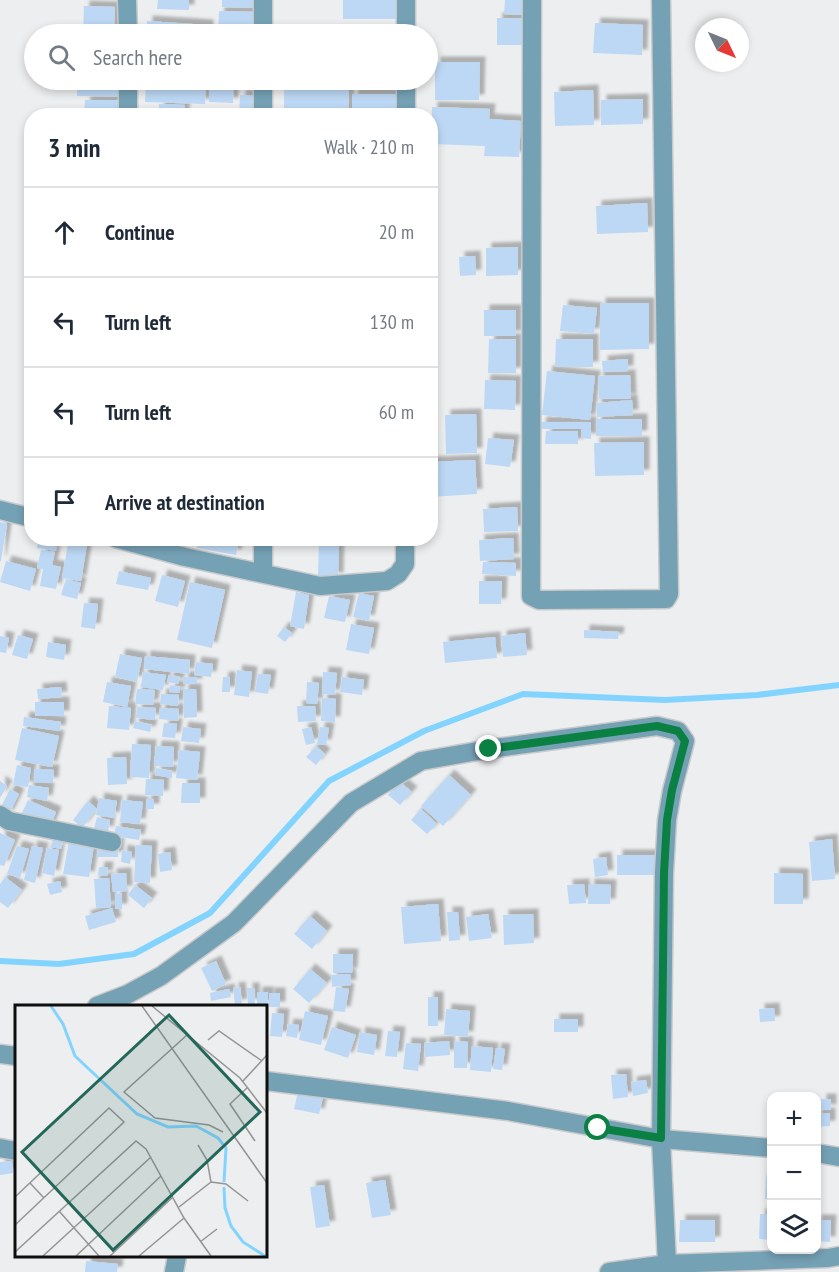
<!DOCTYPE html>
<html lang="en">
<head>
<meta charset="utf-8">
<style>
  :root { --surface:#fff; --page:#f2f2f3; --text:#1f2937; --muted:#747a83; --line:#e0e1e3 }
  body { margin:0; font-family:"PT Sans Narrow",sans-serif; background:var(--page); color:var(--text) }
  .controls { position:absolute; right:18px; bottom:18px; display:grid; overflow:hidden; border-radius:12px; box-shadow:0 3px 9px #0003 }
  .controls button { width:54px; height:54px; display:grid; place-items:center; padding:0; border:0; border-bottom:2px solid var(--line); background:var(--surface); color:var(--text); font:30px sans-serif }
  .compass { position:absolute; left:695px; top:18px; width:54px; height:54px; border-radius:50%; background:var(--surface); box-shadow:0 3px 9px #0003; rotate:133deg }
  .stop { position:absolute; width:18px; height:18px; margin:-14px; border:4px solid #0b8043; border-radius:50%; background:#fff }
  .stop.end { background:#0b8043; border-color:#fff; box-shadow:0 2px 6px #0008 }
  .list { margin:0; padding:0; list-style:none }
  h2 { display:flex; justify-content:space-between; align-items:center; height:78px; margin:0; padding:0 24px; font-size:26px }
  h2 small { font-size:20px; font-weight:400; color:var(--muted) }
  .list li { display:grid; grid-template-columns:39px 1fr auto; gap:18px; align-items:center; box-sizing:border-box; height:90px; padding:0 24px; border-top:2px solid var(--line) }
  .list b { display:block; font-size:22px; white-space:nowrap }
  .list em { font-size:20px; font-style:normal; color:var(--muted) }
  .icon { flex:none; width:33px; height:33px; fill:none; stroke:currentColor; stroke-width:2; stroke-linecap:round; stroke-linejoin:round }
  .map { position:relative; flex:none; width:839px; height:1272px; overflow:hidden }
  .search { position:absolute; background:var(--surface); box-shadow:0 3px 9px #0003; left:24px; top:24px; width:414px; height:66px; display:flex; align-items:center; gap:15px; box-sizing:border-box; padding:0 21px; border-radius:33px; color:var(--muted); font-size:22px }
  .panel { position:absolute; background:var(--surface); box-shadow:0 3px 9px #0003; left:24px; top:108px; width:414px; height:438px; border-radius:24px }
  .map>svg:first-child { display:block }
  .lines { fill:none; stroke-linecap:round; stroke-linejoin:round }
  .stream { stroke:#82d4ff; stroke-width:6 }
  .building { fill:#bdd8f5; filter:url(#shadow) }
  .street-casing { stroke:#c9cacb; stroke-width:21 }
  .street { stroke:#75a1b5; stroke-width:18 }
  .route { stroke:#0b8043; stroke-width:8 }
  .inset-river { fill:none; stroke:#82d4ff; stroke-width:3 }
  .inset-road { fill:none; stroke:#949495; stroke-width:1.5 }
  .view { fill:#236759; fill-opacity:0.15; stroke:#236759; stroke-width:3 }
  .inset-edge { fill:none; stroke:#0e0e0f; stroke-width:3 }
</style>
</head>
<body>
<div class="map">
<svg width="839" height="1272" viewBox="0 0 839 1272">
  <defs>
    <filter id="shadow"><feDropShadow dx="5.5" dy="-5.5" stdDeviation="1.5" flood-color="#0004"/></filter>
  </defs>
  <rect width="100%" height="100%" fill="#edeeef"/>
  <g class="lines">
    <path class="stream" d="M0,961l59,3 75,-10 76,-41 119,-132 95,-50 99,-37 142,6 92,-5 82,-10"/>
  </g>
  <g class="building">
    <path d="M158,0h31v10l-32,-1z"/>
    <path d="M222,0h36l-1,8 -35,-1z"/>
    <path d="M343,0h55l-1,19h-54z"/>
    <path d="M505,0h24v15l-25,-1z"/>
    <path d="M84,6l31,1 -1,25h-31z"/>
    <path d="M219,11l41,1 -1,22 -41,-1z"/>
    <rect x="497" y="18" width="32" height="27"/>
    <path d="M147,21l61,4v9h-61z"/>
    <path d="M595,23l48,2 -1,30 -49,-2z"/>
    <path d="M435,62h45l-1,38h-44z"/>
    <path d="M77,80h46l-1,17 -45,-1z"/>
    <path d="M146,80h60l-1,24 -60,-2z"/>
    <path d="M209,80h25l-1,23 -24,-1z"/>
    <rect x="284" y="80" width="65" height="36"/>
    <path d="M593,90l1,35 -39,1 -1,-34z"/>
    <rect x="352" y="94" width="53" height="22"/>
    <path d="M240,95l21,1 -1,20h-21z"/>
    <path d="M643,99v25l-42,1v-25z"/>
    <path d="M85,100h33l-1,16h-33z"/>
    <path d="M159,104l26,1 -1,11h-25z"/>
    <path d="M432,107l58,2 -1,10 32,2 -2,36 -35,-1 1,-10 -54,-2z"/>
    <path d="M647,203l1,29 -51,2 -1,-28z"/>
    <path d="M518,247v28l-32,1v-28z"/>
    <path d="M475,256l1,19 -16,1 -1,-19z"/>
    <path d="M600,303h49v46l-49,1z"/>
    <path d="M563,305l34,3 -3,26 -34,-3z"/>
    <rect x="484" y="310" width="32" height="26"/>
    <path d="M489,339h27v34h-28z"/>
    <path d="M556,339h37v28h-38z"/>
    <path d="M628,359v12l-25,1 -1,-11z"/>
    <path d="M547,371l48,5 -5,44 -48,-5z"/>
    <path d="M630,375l1,24h-32l-1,-23z"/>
    <path d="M485,380l31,1 -1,29 -31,-1z"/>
    <path d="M632,400l1,15 -36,2 -1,-14z"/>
    <path d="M476,414l1,39 -31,1 -1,-39z"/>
    <rect x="596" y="419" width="46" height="17"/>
    <path d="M541,422h50v17l-10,-1v-9h-41z"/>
    <path d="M546,431h32v13h-33z"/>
    <path d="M488,438l26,2 -4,27 -25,-3z"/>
    <path d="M644,442v33l-49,1 -1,-33z"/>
    <path d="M475,460l2,34 -47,3v-35z"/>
    <path d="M517,507l1,24 -34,1 -1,-23z"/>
    <path d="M0,522l7,1 -6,38h-1z"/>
    <path d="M39,538h18l-1,13 -19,-3z"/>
    <path d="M69,538h19l-7,43 -19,-3z"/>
    <path d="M199,538h40l-3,17 -39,-7z"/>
    <rect x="279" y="538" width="26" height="3"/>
    <path d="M513,538l1,21 -34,2 -1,-21z"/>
    <path d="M319,539l20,1 -1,38 -20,-1z"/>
    <path d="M41,550l14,2 -3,13 9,2 -5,22 -16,-3 3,-17 -6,-1z"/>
    <path d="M6,561l30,8 -6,22 -30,-9z"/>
    <path d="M483,562l33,1v13l-34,-2z"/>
    <path d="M119,571l32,7 -3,12 -32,-6z"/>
    <path d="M162,575l23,6 -7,26 -23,-6z"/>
    <path d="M66,579l15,4 -4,16 -16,-4z"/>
    <path d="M479,581h23l-1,23h-22z"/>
    <path d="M190,582l35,8 -13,58 -35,-8z"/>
    <path d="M296,592l13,3 -5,34 -14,-3z"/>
    <path d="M359,593l15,3 -5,25 -16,-4z"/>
    <path d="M329,596l21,4 -5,22 -21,-4z"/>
    <path d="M84,603l14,1 -3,25 -14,-2z"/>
    <path d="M351,624l23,4 -5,26 -23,-4z"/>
    <path d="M284,627l8,6 -7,9 -8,-6z"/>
    <path d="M584,630l35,2 -1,7 -34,-1z"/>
    <path d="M525,633l2,22 -24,2 -2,-21z"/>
    <path d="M18,635l15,4 -6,20 -15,-4z"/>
    <path d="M0,636l9,2 -3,15 -6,-1z"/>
    <path d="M495,637l2,21 -52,5 -2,-21z"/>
    <path d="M48,642l18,3 -2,15 -18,-3z"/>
    <path d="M120,654l22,4 -5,24 -22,-5z"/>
    <path d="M145,656l45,4 -1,14 -45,-5z"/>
    <path d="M196,662l17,2 -2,13 -17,-2z"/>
    <path d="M237,670l15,2 -3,25 -15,-2z"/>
    <path d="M143,672l23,3 -3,15 -22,-3z"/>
    <path d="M323,672l14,1 -2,22 -13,-1z"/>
    <path d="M258,674l13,1 -3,19 -13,-2z"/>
    <path d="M169,675l11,2 -2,7 -11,-2z"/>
    <rect x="183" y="677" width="14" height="7"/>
    <path d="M223,677h7v15h-8z"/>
    <path d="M342,677l22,3 -2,15 -22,-3z"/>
    <path d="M107,682l24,4 -4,21 -24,-5z"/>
    <path d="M307,682l12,1 -2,21 -11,-1z"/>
    <path d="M170,685l10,2 -1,6 -10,-1z"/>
    <path d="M61,687l1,10 -24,2 -1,-10z"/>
    <path d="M137,689l18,1 -2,15 -18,-1z"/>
    <path d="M183,689h13l1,28 -13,1z"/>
    <path d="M161,694l18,1 -1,11 -18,-2z"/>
    <path d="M322,698l14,1 -1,23 -14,-1z"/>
    <rect x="35" y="702" width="29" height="14"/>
    <path d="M109,706l22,2 -2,22 -22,-2z"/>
    <path d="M297,706h18l1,15 -18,1z"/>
    <path d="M137,707l19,1 -1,12 -19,-2z"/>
    <path d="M160,708l19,1 -1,12 -19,-2z"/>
    <path d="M24,717l37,5 -1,9 -37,-5z"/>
    <path d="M135,721l17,4 -2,7 -17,-4z"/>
    <path d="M164,723l13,1 -2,14 -13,-1z"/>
    <path d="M183,727l18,2 -2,14 -18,-2z"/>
    <path d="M311,727l4,16 -9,2 -4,-16z"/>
    <path d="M320,727l9,1 -3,17 -9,-1z"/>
    <path d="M22,728l37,8 -7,31 -37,-7z"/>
    <path d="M132,744l19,1 -2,33 -19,-1z"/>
    <path d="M156,746l18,1 -1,20 -19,-1z"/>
    <path d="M316,746l9,8 -9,11 -10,-8z"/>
    <path d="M179,750l21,2 -3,28 -21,-2z"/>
    <path d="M126,757l1,27 -19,1 -1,-27z"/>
    <path d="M17,765l14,3 -3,19 -15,-2z"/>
    <path d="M156,768l16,3v7l-17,-3z"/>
    <path d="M34,769l20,1 -1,13 -19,-1z"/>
    <path d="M449,775l22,20 -28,31 -22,-20z"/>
    <path d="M146,779l18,1 -1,16 -18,-1z"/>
    <path d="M0,781l7,5 -7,12z"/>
    <path d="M399,781l13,11 -12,13 -12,-10z"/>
    <path d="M182,783h18v20h-19z"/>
    <path d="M29,785l20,3 -2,13 -20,-4z"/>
    <path d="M10,789l9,5 -11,22 -8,-7z"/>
    <path d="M99,798l18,3 -3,17 -18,-3z"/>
    <rect x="146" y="799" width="8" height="10"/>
    <path d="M28,800l28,12 -6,15 -29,-12z"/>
    <path d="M122,800l21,2 -3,22 -20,-2z"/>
    <path d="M88,801l9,8 -15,19 -9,-8z"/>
    <path d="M421,809l16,15 -10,10 -16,-14z"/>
    <path d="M97,817l13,3 -2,12 -14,-3z"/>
    <path d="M116,826l25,4 -2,10 -25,-4z"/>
    <path d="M0,833l15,7 -11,26 -4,-1z"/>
    <path d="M54,835l10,2 -3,12 -10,-2z"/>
    <path d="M832,839l3,40 -23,2 -3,-39z"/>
    <path d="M69,841l25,4 -5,32 -26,-3z"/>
    <path d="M98,843h21l-1,14h-21z"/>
    <path d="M136,845l16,1 -2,37 -16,-1z"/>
    <path d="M17,846l12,3 -9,29 -13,-4z"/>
    <path d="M32,846l11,2 -8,35 -11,-3z"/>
    <path d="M47,848l12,2 -5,26 -12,-3z"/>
    <path d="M122,850l10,2 -2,12 -9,-2z"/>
    <path d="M170,852l2,18 -12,2 -2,-18z"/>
    <rect x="617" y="855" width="41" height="20"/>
    <path d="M606,857l2,18 -13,2 -2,-18z"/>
    <path d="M99,867h9l-1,9 -9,-1z"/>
    <path d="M126,873l1,18 -14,1 -2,-18z"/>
    <path d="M774,873l29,1v30h-29z"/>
    <path d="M5,877l17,13 -14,18 -8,-6v-18z"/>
    <path d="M109,878l2,29 -15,1 -2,-29z"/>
    <path d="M60,881l2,11 -12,3 -3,-11z"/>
    <path d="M584,884l2,19 -17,1 -2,-19z"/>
    <path d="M589,884l22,1 -1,19h-22z"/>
    <path d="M135,885l17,13 -8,10 -16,-13z"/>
    <path d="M115,893l7,1v15h-7z"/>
    <path d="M438,904l3,37 -37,3 -3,-37z"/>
    <path d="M112,908l4,14 -27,8 -4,-14z"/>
    <path d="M447,912h11l2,28 -11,1z"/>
    <path d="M488,914l4,24 -23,3 -3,-24z"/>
    <path d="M533,914l1,29 -30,2 -1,-30z"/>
    <path d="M310,916l17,15 -15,18 -18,-15z"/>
    <path d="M333,954h20l-1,19h-19z"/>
    <path d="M216,961l10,23 -14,7 -11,-23z"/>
    <path d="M310,969l17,14 -18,20 -16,-14z"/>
    <path d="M350,974l1,11 -19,2 -1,-12z"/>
    <path d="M240,987l2,17 -7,1 -2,-17z"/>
    <path d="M336,987l13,2 -4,23 -12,-1z"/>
    <path d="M247,988h7l1,16h-7z"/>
    <path d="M229,989l2,8 -20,4 -1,-8z"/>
    <rect x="257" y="992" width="11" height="14"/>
    <rect x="269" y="993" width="11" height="14"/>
    <rect x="428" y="997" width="10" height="29"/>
    <path d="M774,1008l1,13 -15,1 -1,-13z"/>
    <path d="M446,1009l24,2 -2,26 -24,-2z"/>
    <path d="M305,1011l23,5 -7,29 -22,-5z"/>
    <path d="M272,1013l12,1 -2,23 -12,-1z"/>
    <rect x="554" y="1019" width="24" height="13"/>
    <path d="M288,1024l11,1 -2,13 -11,-2z"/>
    <path d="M332,1027l24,8 -8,23 -24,-8z"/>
    <path d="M388,1031l12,1 -3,25 -12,-1z"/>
    <path d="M360,1032l17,3 -3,20 -17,-3z"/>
    <path d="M449,1041l1,14 -25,2 -1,-14z"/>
    <path d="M454,1041l14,1 -1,26h-13z"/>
    <path d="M406,1043l15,1 -3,27 -15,-2z"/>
    <path d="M472,1046l21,2 -2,24 -21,-2z"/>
    <path d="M496,1048l9,1 -3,21 -9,-1z"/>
    <path d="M626,1074l2,23 -15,2 -2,-24z"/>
    <path d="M646,1080l2,13 -15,3 -2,-14z"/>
    <path d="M298,1092l25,5 -4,17 -25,-5z"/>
    <path d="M821,1099h10v11l-10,-1z"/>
    <path d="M830,1113v13l-14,1v-13z"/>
    <path d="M12,1161l1,12 -13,2v-13z"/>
    <path d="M766,1175h6v24h-7z"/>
    <path d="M385,1180l6,35 -19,3 -6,-35z"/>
    <path d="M324,1185l6,41 -14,2 -6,-41z"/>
    <path d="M760,1214h12v26l-13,-1z"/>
    <path d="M680,1220h35v22h-36z"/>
    <path d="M816,1220h15l-1,22 -14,-1z"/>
    <path d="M86,1261l32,3 -1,8h-32z"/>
  </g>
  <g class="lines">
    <defs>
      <g id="street">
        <path d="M127,0l1,34"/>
        <path d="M532,0l-1,596 8,4 127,-1 3,-5 -8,-594"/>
        <path d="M263,34v-34"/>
        <path d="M406,34v-34"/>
        <path d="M128,80v36"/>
        <path d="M263,116v-36"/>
        <path d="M406,116v-36"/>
        <path d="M0,510l32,8"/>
        <path d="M115,538l70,19 135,29 67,-5 11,-7 7,-10v-26"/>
        <path d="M263,573v-35"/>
        <path d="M0,815l9,6 103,21"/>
        <path d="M97,1006l31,-12 33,-18 73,-53 117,-120 70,-42 68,-12 168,-23 21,5 7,10 -13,50 -5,29 -3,53 -3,266 6,125"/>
        <path d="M0,1054l16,2"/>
        <path d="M266,1081l242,30 153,28 111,9"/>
        <path d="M0,1148l16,3"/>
        <path d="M816,1153l23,4"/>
        <path d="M174,1272l3,-16"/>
        <path d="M609,1272l58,-8 161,-6 11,-2"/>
      </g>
    </defs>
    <use href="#street" class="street-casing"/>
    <use href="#street" class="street"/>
  </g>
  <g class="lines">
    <path class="route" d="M489,749l168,-23 21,5 7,10 -13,49 -5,30 -3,53 -3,265 -63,-10"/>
  </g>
  <g transform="translate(15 1005)">
    <rect width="252" height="252" fill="#edeeef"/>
    <path class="inset-river" d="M36,1l12,18 12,32 62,58 31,13 28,-1 22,12 8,10 -2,34M209,182l1,21 6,18 12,16 22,14"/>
    <path class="inset-road" d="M127,1l125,177M137,1l88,72 27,35M172,30l-63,57 31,26 54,7 14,7M193,35l11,-9 43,30M228,76l24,-26M233,82l-18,17 25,37M196,177l15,2 22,17M15,178l14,15M0,192l94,-89 15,14 -109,103M164,202l32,-25 -4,-22 -9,-15M44,206l40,45M185,237l17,-13M0,247l121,-111 10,8 38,69 27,38M28,251l108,-99M61,251l85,-80M95,251l63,-59M124,251l45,-38"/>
    <path class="view" d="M154,10l91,97 -147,138 -91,-98z"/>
    <rect width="252" height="252" class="inset-edge"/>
  </g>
</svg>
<div class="controls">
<button>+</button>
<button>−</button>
<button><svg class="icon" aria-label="layers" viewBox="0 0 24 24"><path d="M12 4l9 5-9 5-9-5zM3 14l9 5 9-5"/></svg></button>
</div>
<svg class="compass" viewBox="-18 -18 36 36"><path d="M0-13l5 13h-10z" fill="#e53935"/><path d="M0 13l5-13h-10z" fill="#747a83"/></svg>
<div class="stop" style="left:598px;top:1128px"></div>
<div class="stop end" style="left:489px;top:749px"></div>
<div class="search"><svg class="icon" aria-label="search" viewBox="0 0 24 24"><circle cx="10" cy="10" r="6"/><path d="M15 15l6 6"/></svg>Search here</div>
<section class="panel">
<h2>3 min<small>Walk · 210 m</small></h2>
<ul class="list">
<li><svg class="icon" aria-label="ahead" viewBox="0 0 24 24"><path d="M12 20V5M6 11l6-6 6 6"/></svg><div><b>Continue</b></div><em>20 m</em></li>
<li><svg class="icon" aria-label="left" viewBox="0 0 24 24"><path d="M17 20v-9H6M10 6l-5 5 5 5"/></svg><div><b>Turn left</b></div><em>130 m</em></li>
<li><svg class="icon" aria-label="left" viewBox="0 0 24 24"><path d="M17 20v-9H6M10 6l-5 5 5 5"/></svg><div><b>Turn left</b></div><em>60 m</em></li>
<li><svg class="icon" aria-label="arrive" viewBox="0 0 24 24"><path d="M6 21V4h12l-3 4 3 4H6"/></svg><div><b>Arrive at destination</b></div></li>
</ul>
</section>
</div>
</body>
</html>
